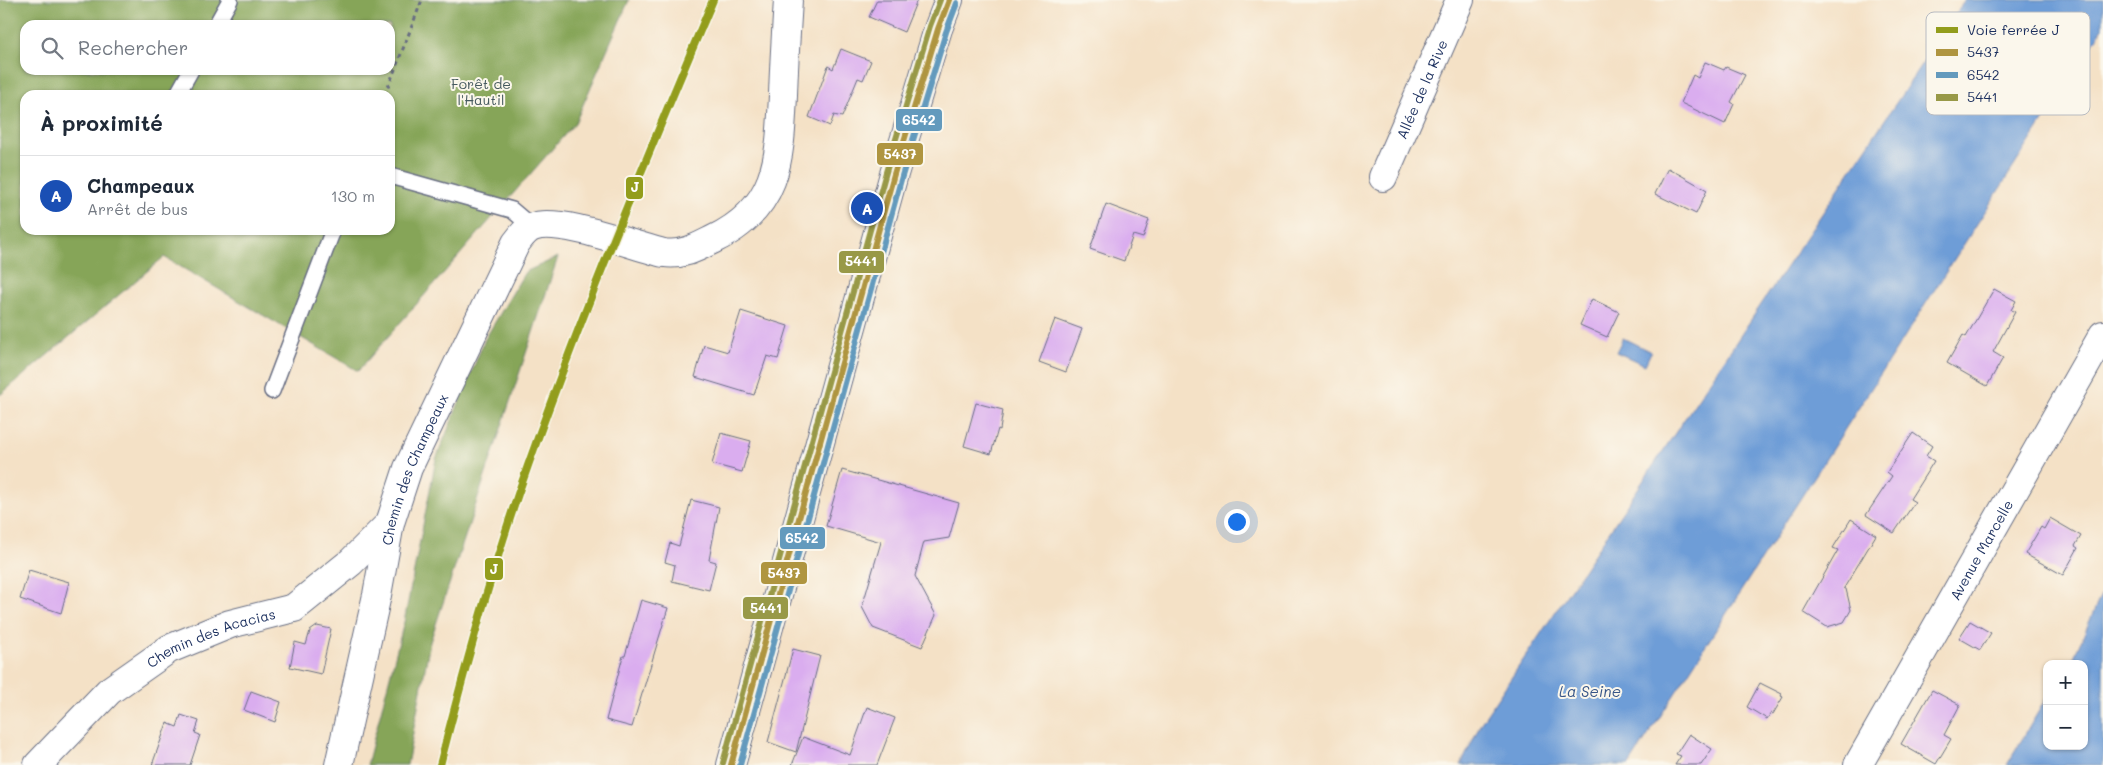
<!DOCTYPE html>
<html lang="fr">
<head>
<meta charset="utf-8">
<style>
  :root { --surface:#fff; --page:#f2f2f3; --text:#1f2937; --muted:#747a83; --line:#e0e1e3; --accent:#db2777 }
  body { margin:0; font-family:Mali,sans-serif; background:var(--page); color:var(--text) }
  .controls { position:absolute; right:15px; bottom:15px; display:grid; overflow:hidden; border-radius:10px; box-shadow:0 1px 4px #0004 }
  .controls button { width:45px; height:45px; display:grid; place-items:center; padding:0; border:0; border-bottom:1px solid var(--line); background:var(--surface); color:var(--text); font:25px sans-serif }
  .you { position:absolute; left:1236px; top:521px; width:18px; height:18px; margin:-12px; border:4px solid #fff; border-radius:50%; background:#1a73e8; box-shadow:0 0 0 8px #1a73e833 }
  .badge { display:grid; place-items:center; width:32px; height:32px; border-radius:50%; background:var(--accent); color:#fff; font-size:16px; font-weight:700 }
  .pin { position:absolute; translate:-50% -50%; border:2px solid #fff; box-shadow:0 1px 5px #0006 }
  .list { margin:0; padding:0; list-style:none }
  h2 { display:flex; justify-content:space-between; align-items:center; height:65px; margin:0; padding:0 20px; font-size:21px }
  h2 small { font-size:16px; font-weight:400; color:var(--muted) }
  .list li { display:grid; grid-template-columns:32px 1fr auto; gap:15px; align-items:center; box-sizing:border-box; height:80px; padding:0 20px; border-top:1px solid var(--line) }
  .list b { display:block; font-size:19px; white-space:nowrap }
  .list p { margin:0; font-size:16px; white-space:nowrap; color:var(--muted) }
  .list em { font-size:16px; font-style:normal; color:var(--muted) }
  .icon { flex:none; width:28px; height:28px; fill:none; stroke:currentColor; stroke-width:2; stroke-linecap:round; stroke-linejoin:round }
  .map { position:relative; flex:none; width:2103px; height:765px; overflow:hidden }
  .search { position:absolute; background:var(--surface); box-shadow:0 1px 4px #0004; left:20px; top:20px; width:375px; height:55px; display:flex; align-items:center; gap:12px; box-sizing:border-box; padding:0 18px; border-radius:15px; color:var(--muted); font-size:19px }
  .panel { position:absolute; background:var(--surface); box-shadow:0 1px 4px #0004; left:20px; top:90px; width:375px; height:145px; border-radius:15px }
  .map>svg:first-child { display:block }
  .forest { fill:#86a558; stroke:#506a5b; fill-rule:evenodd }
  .water { fill:#6e9dd7; stroke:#44669a }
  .building { fill:#daadef }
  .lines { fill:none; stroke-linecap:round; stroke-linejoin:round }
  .service-casing { stroke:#676d82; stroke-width:18 }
  .minor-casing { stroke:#676d82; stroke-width:30 }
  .primary-casing { stroke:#676d82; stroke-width:30 }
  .path { stroke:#676d82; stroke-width:3; stroke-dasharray:4 4; stroke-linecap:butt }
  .service { stroke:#fff; stroke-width:15 }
  .minor { stroke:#fff; stroke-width:28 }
  .primary { stroke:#fff; stroke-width:28 }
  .bus-1-casing { stroke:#fbf7ec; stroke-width:10 }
  .bus-2-casing { stroke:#fbf7ec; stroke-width:10 }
  .bus-3-casing { stroke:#fbf7ec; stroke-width:10 }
  .bus-1 { stroke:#af9540; stroke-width:6 }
  .bus-2 { stroke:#639abd; stroke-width:6 }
  .bus-3 { stroke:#989947; stroke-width:6 }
  .rail-1-casing { stroke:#fbf7ec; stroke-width:11 }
  .rail-1 { stroke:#939d1c; stroke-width:8 }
  .labels { text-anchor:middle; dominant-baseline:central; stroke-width:4; stroke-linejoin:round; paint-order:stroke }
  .park-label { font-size:14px; fill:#465a5f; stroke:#fbf7ec }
  .street-label { font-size:14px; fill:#1b2f5e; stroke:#fbf7ec }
  .water-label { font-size:15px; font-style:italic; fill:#385688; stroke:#fbf7ec }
  .key { fill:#fbf7ec; stroke:#b8bbc1; stroke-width:1 }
  .key-label { font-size:14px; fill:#1b2f5e }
  .line-badge { stroke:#fbf7ec; stroke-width:2 }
  .badge-label { font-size:14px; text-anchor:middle; font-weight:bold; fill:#fff }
</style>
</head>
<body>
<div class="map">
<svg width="2103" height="765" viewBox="0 0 2103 765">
  <rect width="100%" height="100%" fill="#fbf7ec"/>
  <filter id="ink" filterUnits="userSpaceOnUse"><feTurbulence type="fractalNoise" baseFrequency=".02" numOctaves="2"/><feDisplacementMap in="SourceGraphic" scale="10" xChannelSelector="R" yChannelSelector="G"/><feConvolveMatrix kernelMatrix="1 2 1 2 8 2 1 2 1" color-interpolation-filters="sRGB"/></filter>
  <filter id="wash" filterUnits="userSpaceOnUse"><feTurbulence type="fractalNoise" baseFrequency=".0096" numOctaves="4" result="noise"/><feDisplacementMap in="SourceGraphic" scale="20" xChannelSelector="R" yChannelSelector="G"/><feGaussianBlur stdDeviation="1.12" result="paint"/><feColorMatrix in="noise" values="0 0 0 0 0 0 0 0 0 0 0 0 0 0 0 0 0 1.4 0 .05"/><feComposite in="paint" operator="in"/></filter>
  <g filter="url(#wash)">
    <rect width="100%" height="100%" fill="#f4e1c6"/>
    <g class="forest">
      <path d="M0,0h629l-54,123 -217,248 -194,-114 -164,138zM25,25h365v45h-365zM25,95h365v135h-365z"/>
      <path d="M558,257l-128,385 -23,123h-40l37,-143 32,-163 49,-120 40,-67z"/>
    </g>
    <g class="water">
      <path d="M1965,0h138v28l-474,737h-168l20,-42z"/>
      <path d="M1623,338l28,14 -6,13 -29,-13z"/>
      <path d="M2101,595h2v170h-96l40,-68v49h37v-82h-13z"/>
    </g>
    <g id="blocks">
      <g class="building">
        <path d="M877,0h40l-13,32 -35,-15z"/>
        <path d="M841,49l30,12 -8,19 -5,-2 -16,39 -8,-2 -4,11 -21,-9 19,-51 5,3z"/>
        <path d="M1705,62l19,8 2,-3 19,8 -14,27 3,2 -9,20 -44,-21 12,-28 5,3z"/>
        <path d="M1668,168l39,22 -11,24 -41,-20z"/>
        <path d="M1106,204l43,16 -6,18 -10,-3 -9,26 -34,-12z"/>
        <path d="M1994,289l22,12 -5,9 4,2 -22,40 10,6 -16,28 -40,-23 16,-28 3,2z"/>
        <path d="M1592,299l27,13 -12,25 -27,-12z"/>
        <path d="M741,311l47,15 -10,33 -11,-3 -13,39 -59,-18 9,-32 24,7z"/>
        <path d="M1055,319l27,10 -16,43 -27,-10z"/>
        <path d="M976,403l27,7 -3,20 -2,-1 -7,25 -27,-8z"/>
        <path d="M721,433l30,8 -9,31 -30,-8z"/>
        <path d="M1913,433l19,13 -6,10 8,5 -24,38 5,3 -21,31 -28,-18 26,-39 -5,-4z"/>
        <path d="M842,470l117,33 -10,35 -25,4 -9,34 21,39 -14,32 -49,-19 -11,-21 19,-65 -55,-16z"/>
        <path d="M691,500l28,7 -10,53 7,2 -7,28 -37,-9 3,-16 -10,-3 5,-19 9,3z"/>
        <path d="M2050,518l31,18 -6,10 3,2 -15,27 -38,-21 16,-27 3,2z"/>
        <path d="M1851,519l25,16 -32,53 2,1 5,21 -7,12 -17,5 -24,-15 35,-62 -5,-2z"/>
        <path d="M29,570l40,12 -8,31 -41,-14z"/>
        <path d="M641,600l27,8 -36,119 -26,-7 17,-64h2z"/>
        <path d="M1970,621l21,12 -11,17 -21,-12z"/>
        <path d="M317,626l14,3 -10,45 -31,-7 5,-25 11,3 4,-14z"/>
        <path d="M793,649l27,7 -24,96 -28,-10z"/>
        <path d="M1760,683l22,11 -1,2 2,1 -10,17 -2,-1 -4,6 -20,-12z"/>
        <path d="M1932,690l28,15 -16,30 7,4 -15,25 -35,-20z"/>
        <path d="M251,691l30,11 -6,20 -31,-12z"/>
        <path d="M867,707l28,11 -18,47h-85l11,-28 47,18z"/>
        <path d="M181,715l18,6 -4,12 5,2 -10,30h-38l15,-42 10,4z"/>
        <path d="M1689,734l23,15 -11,16h-26l6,-9 -5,-2z"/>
      </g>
    </g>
  </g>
  <g filter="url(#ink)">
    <use href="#blocks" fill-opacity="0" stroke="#676d82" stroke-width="1"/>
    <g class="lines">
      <defs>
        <g id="service">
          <path d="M216,25l14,-25"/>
          <path d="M177,95l14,-25"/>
          <path d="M390,176l122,34 20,17"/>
          <path d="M272,391l61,-161"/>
        </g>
        <g id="minor">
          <path id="s1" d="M1383,177l77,-177"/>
          <path id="s2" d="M38,765l71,-74 60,-42 61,-25 64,-16 57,-46 39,-39"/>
          <path id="s3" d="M339,765l38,-170 13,-72 18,-55 108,-225c5,-6 9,-13 17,-16 26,-10 101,19 131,26 19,3 34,-6 50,-14 65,-31 66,-81 69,-144 1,-32 3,-63 5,-95"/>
          <path id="s4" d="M1858,765l245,-430"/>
        </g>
        <path id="primary" d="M731,765l163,-591 44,-145 11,-29"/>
      </defs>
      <use href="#service" class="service-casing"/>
      <use href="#minor" class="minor-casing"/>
      <use href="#primary" class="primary-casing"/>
      <path class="path" d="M385,95l37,-95"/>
      <use href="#service" class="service"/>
      <use href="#minor" class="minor"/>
      <use href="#primary" class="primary"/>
      <defs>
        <path id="bus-1" d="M731,765l163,-591 44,-145 11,-29"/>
        <path id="bus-2" d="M740,765l162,-589 44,-144 11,-29"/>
        <path id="bus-3" d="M723,763l163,-591 44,-146 10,-26"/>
      </defs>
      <use href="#bus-1" class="bus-1-casing"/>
      <use href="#bus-2" class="bus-2-casing"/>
      <use href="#bus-3" class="bus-3-casing"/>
      <use href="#bus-1" class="bus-1"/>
      <use href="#bus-2" class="bus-2"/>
      <use href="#bus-3" class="bus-3"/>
      <defs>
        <path id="rail-1" d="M440,765c23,-91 48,-182 78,-271 58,-167 126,-331 195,-494"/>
      </defs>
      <use href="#rail-1" class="rail-1-casing"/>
      <use href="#rail-1" class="rail-1"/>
    </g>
  </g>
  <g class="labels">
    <g class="park-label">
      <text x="481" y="83">Forêt de<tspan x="481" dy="16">l'Hautil</tspan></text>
    </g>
    <g class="street-label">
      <text stroke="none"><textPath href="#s1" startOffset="96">Allée de la Rive</textPath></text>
      <text stroke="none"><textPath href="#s3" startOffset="306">Chemin des Champeaux</textPath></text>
      <text stroke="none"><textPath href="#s4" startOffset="248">Avenue Marcelle</textPath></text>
      <text stroke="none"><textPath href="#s2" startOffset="219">Chemin des Acacias</textPath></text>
    </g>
    <g class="water-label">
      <text x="1590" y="691">La Seine</text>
    </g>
  </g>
  <rect x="1926" y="12" width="164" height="103" rx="8" class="key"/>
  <rect x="1936" y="27" width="22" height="6" fill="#939d1c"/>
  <rect x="1936" y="49" width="22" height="7" fill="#af9540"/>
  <rect x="1936" y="72" width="22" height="6" fill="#639abd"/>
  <rect x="1936" y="94" width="22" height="7" fill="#989947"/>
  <g class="key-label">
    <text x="1967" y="35">Voie ferrée J</text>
    <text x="1967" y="57">5437</text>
    <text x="1967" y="80">6542</text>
    <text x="1967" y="102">5441</text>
  </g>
  <g class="line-badge">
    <rect x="895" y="108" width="48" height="24" rx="5" fill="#639abd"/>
    <rect x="876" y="142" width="48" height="24" rx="5" fill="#af9540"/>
    <rect x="625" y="176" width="19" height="24" rx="5" fill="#939d1c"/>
    <rect x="838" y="250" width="47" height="24" rx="5" fill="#989947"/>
    <rect x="779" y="526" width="47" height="24" rx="5" fill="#639abd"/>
    <rect x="484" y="557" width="20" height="24" rx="5" fill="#939d1c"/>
    <rect x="760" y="561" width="48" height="24" rx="5" fill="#af9540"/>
    <rect x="742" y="596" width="47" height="24" rx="5" fill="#989947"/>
  </g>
  <g class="badge-label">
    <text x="919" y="125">6542</text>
    <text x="900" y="159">5437</text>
    <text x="635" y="192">J</text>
    <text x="861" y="266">5441</text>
    <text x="802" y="543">6542</text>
    <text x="494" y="574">J</text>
    <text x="784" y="578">5437</text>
    <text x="766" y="613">5441</text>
  </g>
</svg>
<div class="controls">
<button>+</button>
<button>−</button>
</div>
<div class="you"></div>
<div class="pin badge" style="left:867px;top:208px;background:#1a4fb4">A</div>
<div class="search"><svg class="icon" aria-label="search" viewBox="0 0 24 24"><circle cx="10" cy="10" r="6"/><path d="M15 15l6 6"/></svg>Rechercher</div>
<section class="panel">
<h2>À proximité<small></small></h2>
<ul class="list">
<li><span class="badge" style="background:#1a4fb4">A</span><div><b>Champeaux</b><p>Arrêt de bus</p></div><em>130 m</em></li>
</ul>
</section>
</div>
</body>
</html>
